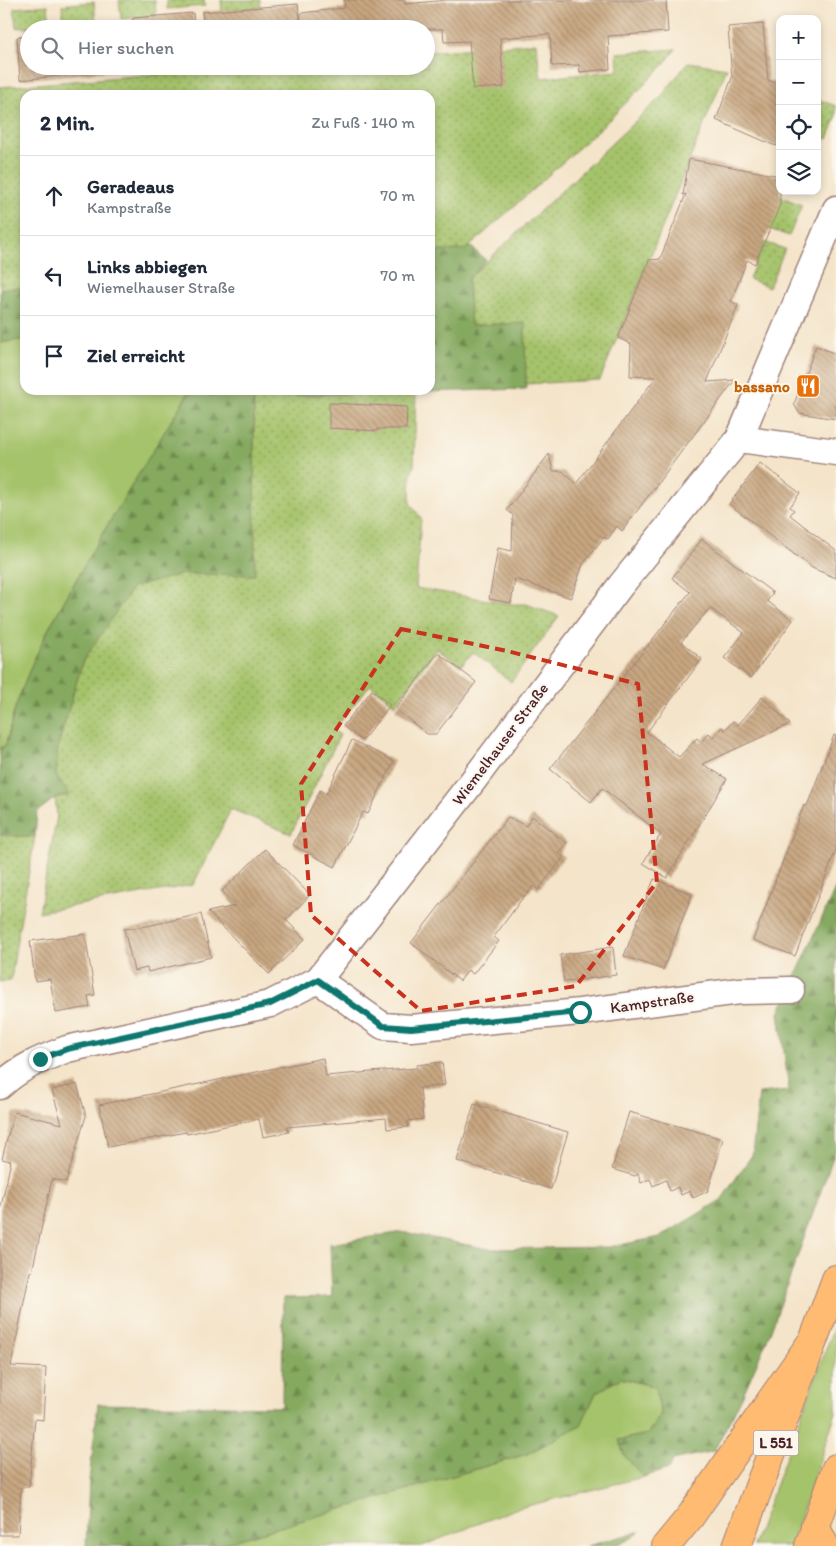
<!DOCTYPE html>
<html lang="de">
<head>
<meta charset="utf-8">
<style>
  :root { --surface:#fff; --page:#f2f2f3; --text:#1f2937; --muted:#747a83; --line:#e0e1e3 }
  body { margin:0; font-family:Itim,sans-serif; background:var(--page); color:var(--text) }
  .controls { position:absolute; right:15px; top:15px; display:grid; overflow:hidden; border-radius:10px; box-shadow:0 2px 8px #0003 }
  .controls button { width:45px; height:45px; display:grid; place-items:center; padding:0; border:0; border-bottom:1px solid var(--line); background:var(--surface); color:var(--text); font:25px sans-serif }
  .stop { position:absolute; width:15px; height:15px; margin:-11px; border:4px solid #0f766e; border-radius:50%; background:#fff }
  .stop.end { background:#0f766e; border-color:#fff; box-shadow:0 1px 5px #0008 }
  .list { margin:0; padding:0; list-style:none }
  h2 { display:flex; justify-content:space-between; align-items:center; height:65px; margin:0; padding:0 20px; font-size:21px }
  h2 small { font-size:16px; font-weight:400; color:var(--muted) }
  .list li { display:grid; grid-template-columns:32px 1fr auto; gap:15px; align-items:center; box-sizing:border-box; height:80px; padding:0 20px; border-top:1px solid var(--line) }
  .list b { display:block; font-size:19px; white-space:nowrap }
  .list p { margin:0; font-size:16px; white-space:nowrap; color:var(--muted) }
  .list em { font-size:16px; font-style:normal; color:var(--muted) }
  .icon { flex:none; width:28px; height:28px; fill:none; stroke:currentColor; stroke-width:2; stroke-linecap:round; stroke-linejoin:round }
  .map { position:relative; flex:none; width:836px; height:1546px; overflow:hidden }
  .search { position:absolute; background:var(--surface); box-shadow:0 2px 8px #0003; left:20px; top:20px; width:415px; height:55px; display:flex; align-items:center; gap:12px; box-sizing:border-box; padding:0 18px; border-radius:28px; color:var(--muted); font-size:19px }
  .panel { position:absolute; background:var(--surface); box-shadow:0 2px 8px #0003; left:20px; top:90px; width:415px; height:305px; border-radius:15px }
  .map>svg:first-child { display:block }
  .green { fill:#a5c36a; stroke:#78714a }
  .forest { fill:url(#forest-firs); stroke:#676444 }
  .garden { fill:url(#garden-dots); stroke:#78714a }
  .building { fill:url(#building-back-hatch) }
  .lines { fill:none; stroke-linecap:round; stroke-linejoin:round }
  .street-casing { stroke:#9f827a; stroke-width:29 }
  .primary-casing { stroke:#9f827a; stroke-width:30 }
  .highway-casing { stroke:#9f827a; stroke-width:30 }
  .street { stroke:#fff; stroke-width:26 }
  .primary { stroke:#ffbb71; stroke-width:28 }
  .highway { stroke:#ffbb71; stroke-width:28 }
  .route { stroke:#0f766e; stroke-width:6 }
  .marked { fill:none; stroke:#c8321e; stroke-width:4; stroke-dasharray:10 6; stroke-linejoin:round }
  .labels { text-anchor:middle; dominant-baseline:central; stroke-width:4; stroke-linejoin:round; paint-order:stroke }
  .shield { fill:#fbf7ec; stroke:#7f6065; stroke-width:1 }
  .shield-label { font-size:15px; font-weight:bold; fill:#4a1f2b }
  .food-label { font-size:16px; font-weight:bold; fill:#c56008; stroke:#fbf7ec; text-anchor:end }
  .street-label { font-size:16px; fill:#4a1f2b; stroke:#fbf7ec }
</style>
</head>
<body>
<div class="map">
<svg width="836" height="1546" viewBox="0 0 836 1546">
  <defs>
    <pattern id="forest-firs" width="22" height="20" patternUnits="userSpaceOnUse" patternTransform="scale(1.25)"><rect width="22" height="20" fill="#84a95e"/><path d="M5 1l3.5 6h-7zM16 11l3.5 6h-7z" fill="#6e894e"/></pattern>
    <pattern id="garden-dots" width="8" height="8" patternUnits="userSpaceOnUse" patternTransform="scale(1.25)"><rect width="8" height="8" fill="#a5c36a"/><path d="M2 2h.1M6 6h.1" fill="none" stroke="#889e57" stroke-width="1.8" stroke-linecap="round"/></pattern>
    <pattern id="building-back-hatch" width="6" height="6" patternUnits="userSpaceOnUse" patternTransform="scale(1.25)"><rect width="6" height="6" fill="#c8a781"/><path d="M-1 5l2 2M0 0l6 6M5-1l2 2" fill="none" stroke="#a4876a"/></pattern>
  </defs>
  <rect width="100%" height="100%" fill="#fbf7ec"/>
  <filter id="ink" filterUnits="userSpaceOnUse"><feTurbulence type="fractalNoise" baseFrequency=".02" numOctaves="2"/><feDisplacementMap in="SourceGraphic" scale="10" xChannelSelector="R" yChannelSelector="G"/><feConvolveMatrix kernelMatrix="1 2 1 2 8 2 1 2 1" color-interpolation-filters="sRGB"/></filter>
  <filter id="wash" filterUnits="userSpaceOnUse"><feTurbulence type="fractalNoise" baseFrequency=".0096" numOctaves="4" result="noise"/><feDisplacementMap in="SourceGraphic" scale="20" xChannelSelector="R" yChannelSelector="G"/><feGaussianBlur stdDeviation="1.12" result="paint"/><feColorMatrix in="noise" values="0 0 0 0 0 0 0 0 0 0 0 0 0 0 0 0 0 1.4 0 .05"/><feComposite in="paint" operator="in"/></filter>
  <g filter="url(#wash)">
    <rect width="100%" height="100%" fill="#f4e4c9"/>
    <g class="green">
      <path d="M25,339v51h165l-92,151 -49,87 -18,39 -16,41 -9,36 -6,5v-406z"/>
      <path d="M836,1322v90l-45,134h-38z"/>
      <path d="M621,1378l34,9 6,27 -13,20 -29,6 5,15 19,22 -128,32 -93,37h-206l311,-92 53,-29 16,-32z"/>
    </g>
    <g class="forest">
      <path d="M470,246l16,14 -18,19 3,46 54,-2 1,66 -272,8 1,178 -72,-1 -100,87 -25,85 -2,30 14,19 -15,3 -18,14 -2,25 -35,-2v-86l6,-5 9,-36 16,-42 18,-38 49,-87 92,-151h240v-138l37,-3z"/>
      <path d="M25,287v52l-25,4v-54z"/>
      <path d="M836,887v262l-66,184 -28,64 -28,54 -41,9 -4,9 -26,8 -19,-22 -5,-15 29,-6 13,-20 -6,-27 -34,-9 -25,15 -15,32 -54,29 -311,92h-130l3,-65 9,-77 184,3 1,-109 49,-1 -2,-53 72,-12 87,17 120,-2 51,-10 61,-37 31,-45 7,-62 30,-3 -10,-77z"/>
      <path d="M641,1531c-17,15 -31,15 -54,15z"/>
    </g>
    <g class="garden">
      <path d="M119,0h36l1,16 -35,3z"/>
      <path d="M167,0h37l1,6 -38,3z"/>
      <path d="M221,0h39l1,7 -23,2 -16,5z"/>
      <path d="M94,2l2,19 -33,3 -1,-19z"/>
      <path d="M48,5l2,20 -34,3 -2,-20z"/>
      <path d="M536,43l5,35 77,-7 -1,-18 59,-4 -15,19 -56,56 -135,122 -3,3 -37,3v-157h-405v192l-25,2v-202l255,-21h171v-14z"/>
      <path d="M688,62l39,6 -127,312 -74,4 -1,-61 -54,2 -3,-46 193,-182z"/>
      <path d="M817,99l19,7v12l-8,21 -11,-3z"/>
      <path d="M774,194l28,11 -13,31 -20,-7z"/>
      <path d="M764,242l21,7 -16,38 -20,-8z"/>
      <path d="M416,392l-2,74 -3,8 -1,29 11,15 -5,70 96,16h14l33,12 -48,66 -38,-30 -12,14 -24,-17 -42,56 -25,-20 -37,45 7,5 -49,99 -60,-25 -38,76 -154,27 18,-96 -2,-18 15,-3 -14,-19 2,-30 25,-85 50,-74 50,-13 72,1 -1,-178z"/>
      <path d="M0,835l35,2 -19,109 -5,34 -11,2z"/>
    </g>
    <g id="blocks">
      <g class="building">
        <path d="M344,0h61v4l42,-4h219l2,32 -60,4 2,33 -30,3 -1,-7 -27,1 -2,-32 -50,4 4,49 -31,2 -4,-48 -25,1 -1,-13h-336l26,-2v-9l60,-5 1,9 9,-1 -1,-9 96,-8 3,22v-13l44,-5z"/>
        <path d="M87,22v7h-58v37h149l-73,5 -85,9 -3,-43 10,-1 -1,-8z"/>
        <path d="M763,24l5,56 12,5v61l-7,-1 -57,-25 16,-42 -4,-51z"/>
        <path d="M689,159l91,17v29l-25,59 -8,-4 -16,41 7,4 -31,77 28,-2 -113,151 -5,-5 -9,13 -4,-2 -21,27 -12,34 -56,-19 -4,24 -22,-4 9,-51 14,3 1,-36 -6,-5 42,-56 4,17h10l13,13 80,-107 -26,-1 1,-32 -13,-6 31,-78 11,-1 26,-65 -3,1z"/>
        <path d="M816,346l20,8v65l-37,-6 -5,-9z"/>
        <path d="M329,403l78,4 -1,22h-29v2l-48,-3z"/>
        <path d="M760,463l40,30 -10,14 4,3 -4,5 46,36v27l-24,-10 -83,-64z"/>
        <path d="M702,539l71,54 -6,8 26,19 -42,58 -27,-20 20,-25 -34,-25 -29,34 21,17 -55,73 32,25 18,-19 4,4 8,-9 4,4 9,-10 3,3 8,-9 5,4 24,-28 28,27 -87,40 24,15 -60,99 -24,-15 18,-29 -59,-46 -11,14 -41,-33 140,-177 -18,-14z"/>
        <path d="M438,653l38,29 -40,52h-9l-32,-25z"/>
        <path d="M372,690l18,15 -28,36 -19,-15z"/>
        <path d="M834,735l2,1v114l-41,106 -42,-16 51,-135 3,1z"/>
        <path d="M352,740l42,21 -26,53 -5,-2 -28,55 -42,-22 27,-55 6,4z"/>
        <path d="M532,816l35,27 -8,10 5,4 -26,33 -4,-4 -9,10h-1l-30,41 5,4 -26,33 -5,-4 -8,11 -49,-38 97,-126 18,9z"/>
        <path d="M265,849l45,46 -24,25 19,19 -36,35 -61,-62 27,-6 -13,-15z"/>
        <path d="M654,879l38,15 -29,76 -39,-14z"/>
        <path d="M201,914l10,43 -63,15 -1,-4 -13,3 -10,-42 23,-3z"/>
        <path d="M85,934l10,61 -7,1 2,11 -34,6 -6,-34 -15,2 -5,-40z"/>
        <path d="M613,947l3,28 -52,7 -4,-27z"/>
        <path d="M323,1058l3,18 91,-8v-3l25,-3 3,23 -25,3 3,31 -15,2v6l-21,2 -1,-11 -99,9 2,5 -26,5 -4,-18 -72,15 -1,-2 -78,15 -9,-42z"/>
        <path d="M77,1084l9,32 -20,66 -14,-3 -20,93h-2l-19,94 35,2 -3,52 -8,-1 -6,68h-8l-3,48h-18v-324l11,-50 -9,-2 12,-47 48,12 -10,-34z"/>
        <path d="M474,1104l94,28 -17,57 -94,-28z"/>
        <path d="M629,1112l94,27 -15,52 -15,7 -3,-7 -9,4 -3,-8 -8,4 -4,-11 -13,6 -3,-7 -9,4 -3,-9 -3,2 -23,-7z"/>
      </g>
    </g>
  </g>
  <g filter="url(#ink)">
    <use href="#blocks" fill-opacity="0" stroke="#9f827a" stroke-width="1"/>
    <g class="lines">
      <defs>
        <g id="street">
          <path d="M739,439l97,13"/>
          <path d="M318,980l65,46 28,2 169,-16 160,-21 51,-1"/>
          <path d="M0,1086c22,-20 41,-27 67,-37l203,-45 48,-24 154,-198 149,-197 118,-146 97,-230"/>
        </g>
        <g id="primary">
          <path d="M737,1546l99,-267"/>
          <path d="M809,1546l27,-78"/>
        </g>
        <g id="highway">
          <path d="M815,1526l10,20"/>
          <path d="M666,1546l24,-29 123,-177"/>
        </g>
      </defs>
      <use href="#street" class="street-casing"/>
      <use href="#primary" class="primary-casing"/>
      <use href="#highway" class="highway-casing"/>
      <use href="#street" class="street"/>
      <use href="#primary" class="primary"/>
      <use href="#highway" class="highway"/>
    </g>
  </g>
  <g class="lines" filter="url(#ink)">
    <path class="route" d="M40,1059l27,-10 203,-45 48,-24 65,46 28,2 169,-16"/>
  </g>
  <path class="marked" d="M401,629l106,22 131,33 19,198 -81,104 -155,25 -110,-96 -10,-131z"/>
  <defs>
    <symbol id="restaurant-square" viewBox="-11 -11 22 22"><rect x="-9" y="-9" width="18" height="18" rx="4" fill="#e8710a" stroke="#fbf7ec"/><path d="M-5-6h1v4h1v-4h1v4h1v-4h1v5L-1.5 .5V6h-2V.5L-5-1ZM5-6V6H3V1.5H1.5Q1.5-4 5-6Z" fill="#fff"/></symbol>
  </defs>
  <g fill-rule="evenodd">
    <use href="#restaurant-square" x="794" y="372" width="28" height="28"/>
  </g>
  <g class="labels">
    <rect class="shield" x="753.5" y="1430.5" width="45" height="25" rx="4"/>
    <g class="shield-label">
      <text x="776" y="1443">L 551</text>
    </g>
    <g class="food-label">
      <text x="790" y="386">bassano</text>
    </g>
    <g class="street-label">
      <text transform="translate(500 744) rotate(-53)">Wiemelhauser Straße</text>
      <text transform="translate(652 1002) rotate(-8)">Kampstraße</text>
    </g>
  </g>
</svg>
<div class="controls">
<button>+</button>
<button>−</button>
<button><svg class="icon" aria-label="locate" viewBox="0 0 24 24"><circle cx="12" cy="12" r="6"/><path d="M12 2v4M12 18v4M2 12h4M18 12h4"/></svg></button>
<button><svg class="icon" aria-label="layers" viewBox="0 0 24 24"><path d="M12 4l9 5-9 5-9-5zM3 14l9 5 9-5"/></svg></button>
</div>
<div class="stop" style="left:580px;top:1012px"></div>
<div class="stop end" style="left:40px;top:1059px"></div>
<div class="search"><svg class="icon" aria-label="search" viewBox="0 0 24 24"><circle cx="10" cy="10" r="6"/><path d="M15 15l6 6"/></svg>Hier suchen</div>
<section class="panel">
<h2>2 Min.<small>Zu Fuß · 140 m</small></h2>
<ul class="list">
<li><svg class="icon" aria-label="ahead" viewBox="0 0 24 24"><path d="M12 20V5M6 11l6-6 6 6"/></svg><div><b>Geradeaus</b><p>Kampstraße</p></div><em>70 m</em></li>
<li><svg class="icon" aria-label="left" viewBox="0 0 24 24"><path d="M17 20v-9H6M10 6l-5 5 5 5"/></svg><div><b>Links abbiegen</b><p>Wiemelhauser Straße</p></div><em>70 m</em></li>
<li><svg class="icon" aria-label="arrive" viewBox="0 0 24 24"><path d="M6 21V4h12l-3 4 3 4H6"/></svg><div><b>Ziel erreicht</b></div></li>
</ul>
</section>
</div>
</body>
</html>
